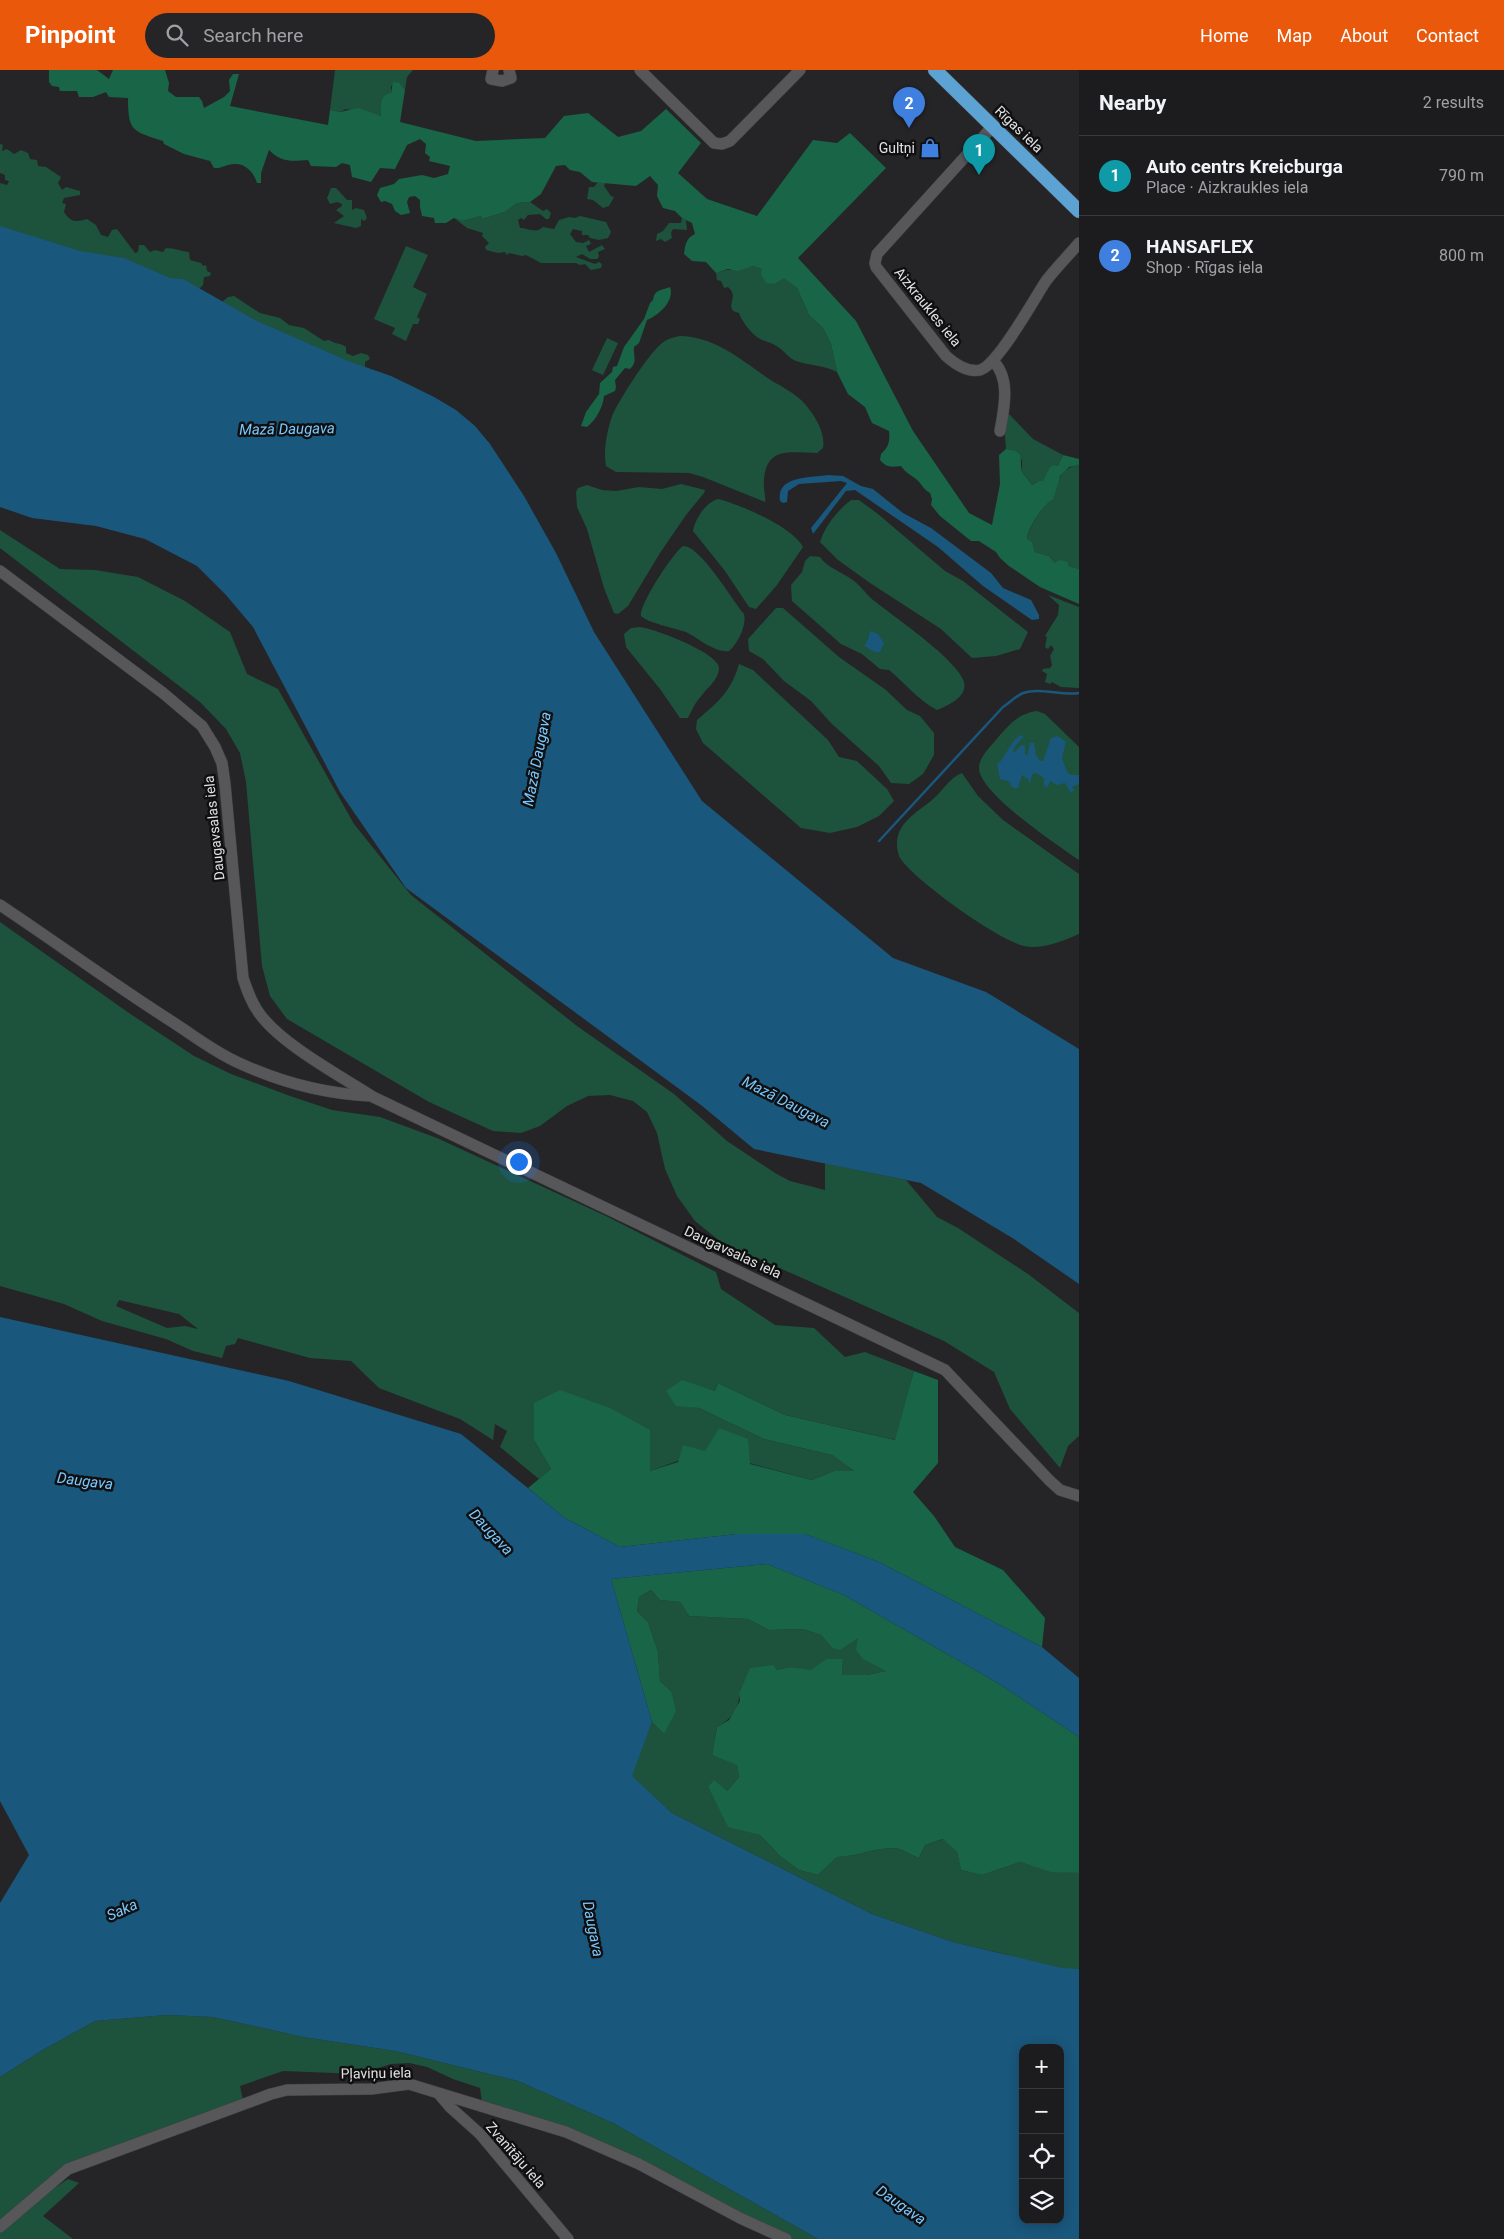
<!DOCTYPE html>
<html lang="en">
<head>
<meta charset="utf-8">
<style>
  :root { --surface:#1c1c1e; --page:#252527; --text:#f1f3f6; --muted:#a0a1a4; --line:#3a3a3c; --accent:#ea580c }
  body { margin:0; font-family:Roboto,sans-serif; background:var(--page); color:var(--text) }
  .controls { position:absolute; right:15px; bottom:15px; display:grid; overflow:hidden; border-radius:10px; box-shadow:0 2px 12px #0003 }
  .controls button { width:45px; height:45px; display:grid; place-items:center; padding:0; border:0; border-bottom:1px solid var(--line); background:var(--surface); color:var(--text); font:25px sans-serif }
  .you { position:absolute; left:518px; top:1091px; width:18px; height:18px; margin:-12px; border:4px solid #fff; border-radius:50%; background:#1a73e8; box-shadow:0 0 0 8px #1a73e833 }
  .badge { display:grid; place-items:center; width:32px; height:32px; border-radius:50%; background:var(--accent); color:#fff; font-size:16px; font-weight:700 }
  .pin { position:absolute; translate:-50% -41px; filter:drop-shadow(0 1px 2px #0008) }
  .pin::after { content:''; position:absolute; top:26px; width:18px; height:15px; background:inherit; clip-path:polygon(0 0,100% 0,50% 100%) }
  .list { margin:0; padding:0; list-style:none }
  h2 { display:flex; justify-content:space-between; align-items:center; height:65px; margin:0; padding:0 20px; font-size:21px }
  h2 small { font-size:16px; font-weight:400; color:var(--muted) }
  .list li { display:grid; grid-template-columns:32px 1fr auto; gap:15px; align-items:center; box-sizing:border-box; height:80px; padding:0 20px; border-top:1px solid var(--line) }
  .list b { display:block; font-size:19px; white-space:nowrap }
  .list p { margin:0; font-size:16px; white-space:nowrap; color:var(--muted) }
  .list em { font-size:16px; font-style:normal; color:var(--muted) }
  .icon { flex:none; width:28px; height:28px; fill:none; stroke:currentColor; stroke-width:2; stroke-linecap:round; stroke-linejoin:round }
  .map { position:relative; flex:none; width:1079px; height:2169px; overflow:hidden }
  header { display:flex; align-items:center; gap:30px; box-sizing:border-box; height:70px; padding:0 25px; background:var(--accent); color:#fff }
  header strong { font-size:24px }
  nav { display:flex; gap:28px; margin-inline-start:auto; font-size:18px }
  .search { width:350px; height:45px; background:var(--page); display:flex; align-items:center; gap:12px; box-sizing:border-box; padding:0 18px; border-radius:28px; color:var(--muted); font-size:19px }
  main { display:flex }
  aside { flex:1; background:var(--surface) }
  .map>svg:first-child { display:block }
  .green { fill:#1d523c; fill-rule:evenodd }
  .forest { fill:#196548 }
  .water { fill:#1a577c; fill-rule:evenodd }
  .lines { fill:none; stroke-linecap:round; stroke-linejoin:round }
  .stream { stroke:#1a577c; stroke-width:2.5 }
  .minor-casing { stroke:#414143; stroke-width:12 }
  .trunk-casing { stroke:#414143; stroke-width:15 }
  .minor { stroke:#57575a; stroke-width:11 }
  .trunk { stroke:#5ca3d3; stroke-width:14 }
  .labels { text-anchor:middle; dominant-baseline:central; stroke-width:5; stroke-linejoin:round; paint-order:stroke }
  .street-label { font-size:14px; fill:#e1e1e3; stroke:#0f0f10 }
  .poi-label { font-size:14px; fill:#e1e1e3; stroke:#0f0f10; text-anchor:end }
  .water-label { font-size:15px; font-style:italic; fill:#79c8ff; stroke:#0f0f10 }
</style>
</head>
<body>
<header>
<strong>Pinpoint</strong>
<div class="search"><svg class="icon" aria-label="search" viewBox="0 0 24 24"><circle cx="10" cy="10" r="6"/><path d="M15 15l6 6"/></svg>Search here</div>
<nav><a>Home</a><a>Map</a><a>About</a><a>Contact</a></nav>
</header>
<main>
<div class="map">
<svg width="1079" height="2169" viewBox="0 0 1079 2169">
  <rect width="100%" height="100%" fill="#252528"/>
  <g class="green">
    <path d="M335,0h78l-6,7 -2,13 -5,-7 -9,3v7l-10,12 1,11 -36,-7 -6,3 -10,-2z"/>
    <path d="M0,74l3,1 -1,6 5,-2 7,5 7,-4 7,3 2,6 7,1 1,6 8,1 15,10 -3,6 4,7 4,-3 14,4v4l-16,3 -2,5 4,1 -2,8c7,11 12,10 23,7l9,6 5,10 7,2 4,-7 5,-1 18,24 3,-1 1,-7h5l6,7 5,-2 8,2 3,-4c8,0 14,3 23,4l1,8 11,3 2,3 3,-1 1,6 4,2 -1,3 -6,1 -1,8 -4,4 23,13 6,-5 6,-1 26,17 20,5 9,7 15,3 20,13 5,-1c6,4 12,3 17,7v6l7,3 8,-3 7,2 2,4 -5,3v5c49,18 91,37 125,77l-490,-154v-107l7,2 2,-4 -4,-1v-5l-5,-2z"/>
    <path d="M598,112l7,1 -1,3 7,10 3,1 -5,9 -6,2 -10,-8 -6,-1 2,-12h5z"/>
    <path d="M331,118h5l11,12h5v10l4,-2 8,2 3,8 -3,3 -3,-2v7l-5,2 -22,-5 10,-7 -8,-6 6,-4v-2l-5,-2 -7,2 -3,-6z"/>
    <path d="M530,132l13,9 4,-2 4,4 -2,6h-3l-6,-5 -12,1 -4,5 -3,-2 -3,2 2,8c8,0 16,6 23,-1l11,2 5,-9 10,-3 6,1 5,-2 26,6 5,10 -3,6 -9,2 -9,-2 -2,-3h-6v-4l-9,-2 -3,5 6,8 7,1 6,-3 2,4 -5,2 3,6 13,-7 3,4 -7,3 1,5 -2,2h-7l-8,-5 -6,3 19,7 4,-2 3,2 -1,4 -10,2 -6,-6 -5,1 -4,-2h-35l-15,-8 -4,1 -13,-3 -2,2 -2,-3 -7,1 -12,-3 -1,-3 4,-4 -7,-7 1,-3 -16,-5 -13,-10 9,3 18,-5 1,3 23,-7 12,-9z"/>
    <path d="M682,148l4,2 1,10 -14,-1 -2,4 1,5 -7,4 -4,-3 -5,2 1,-7 6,-3 6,-8h12z"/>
    <path d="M406,176l22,9 -15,32 14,7 -10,23 3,2 -2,5h-5l-7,17 -14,-7 3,-6 -21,-9z"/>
    <path d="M753,196l9,3 13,15 9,-7 13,11 12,27 14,13 8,16 6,28c-13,-7 -27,-6 -41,-11 -8,-3 -11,-10 -18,-14 -7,-5 -14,-5 -21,-10 -6,-4 -16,-17 -18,-24l-6,-2 -2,-4c1,-10 5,-12 -3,-20l-4,1 -3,-7 -4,-1 -1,-7c13,-5 24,-3 37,-7z"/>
    <path d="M680,266c32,0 61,23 86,41 12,8 28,15 38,26 10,11 22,30 19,45l-6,5c-25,0 -52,-8 -53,29 -1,7 2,13 1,20l-62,-25 -14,-4 -73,-1 -10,-6c-3,-16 1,-34 6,-50 7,-16 39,-67 53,-75 5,-3 10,-4 15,-5z"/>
    <path d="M607,268l11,5 -15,32 -11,-5z"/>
    <path d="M1007,342l26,27 30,16 -5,11 -9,5 -6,10h-4l-7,4 -10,-13v-12l-8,-9 -8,-2 -1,-13z"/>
    <path d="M1079,395v104l-24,-6 -6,-7 -14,-4 -3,-10 -5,-2c0,-11 17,-37 26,-40 2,-17 8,-33 26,-35z"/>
    <path d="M681,414l24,6 -1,3 -18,22 -26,38 -32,53 -10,8 -4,-1 -10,-25 -17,-59 -10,-22 -1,-15 2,-4 9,-3 15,5 14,1 23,-4 23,2z"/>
    <path d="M718,429c21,5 75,28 85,48l-26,38 -21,24 -7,-2 -24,-36 -32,-40c2,-12 13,-29 25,-32z"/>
    <path d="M851,430h8l19,14 67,57 18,10 65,51 -8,17 -24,7 -24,2 -31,-29 -71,-46 -32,-23 -18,-18c5,-16 17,-31 31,-42z"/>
    <path d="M0,460l60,39 35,1 43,7 47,24 45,31 17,42 31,15 76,135 57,71 166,131 97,68 53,47 48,32 15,8 35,9v-27l81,17 31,37 21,11 70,46 51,39v123l-11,10 -8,22 -50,-59 -16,-37 -50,-31 -223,-99 -26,-21 -18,-25 -12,-27 -8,-36 -10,-21 -14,-11 -23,-6 -22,1 -21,10 -27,20 -19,7 -28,-2 -64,-29 -142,-83 -17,-23 -8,-30 -16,-184 -6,-29 -14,-24 -26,-27 -200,-154z"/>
    <path d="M683,476c18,0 49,54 61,68 3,10 -6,30 -15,37 -14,2 -31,-13 -43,-19 -12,-4 -38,-9 -45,-16 -2,-11 32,-63 42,-70z"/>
    <path d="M810,486l10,1c6,10 24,16 34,24 7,5 12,13 19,19 20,16 85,60 91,82 4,15 -17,24 -27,28 -18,-9 -32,-27 -48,-40l-9,-1 -18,-15 -21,-10 -49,-43 -1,-16 11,-13 3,-11z"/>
    <path d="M1048,525l31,12v81l-18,-1 -9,-5 -2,2 -5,-2 2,-8 -5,-3 1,-2 7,-1 2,-3 -2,-9 4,-7 -3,-4 -3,4 -3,-2 2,-10 -2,-1 13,-21 1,-10z"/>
    <path d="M776,538h7l56,49 47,33 21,20 13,6 14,17v22l-11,19 -14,10 -18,-1 -12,-17 -47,-42 -21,-23 -27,-20 -21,-22 -14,-8 -1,-12z"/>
    <path d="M640,557c13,1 82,27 79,42 -1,11 -11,18 -17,26 -6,6 -10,15 -14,23h-8l-20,-29 -34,-42 -2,-13 7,-6z"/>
    <path d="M739,594l14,6 75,70 11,17 18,4 30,28 7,12 -15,15 -22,11 -27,6 -29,-5 -98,-85 -7,-14 1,-9c21,-18 34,-28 42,-56z"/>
    <path d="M1037,641l8,3 34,33v113c-20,-14 -102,-68 -100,-93 1,-10 10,-19 16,-26 12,-14 23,-28 42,-30z"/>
    <path d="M962,703l16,23 25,24 76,54v60c-16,7 -38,16 -55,12 -26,-6 -110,-66 -124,-88 -3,-6 -4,-16 -2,-22 4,-16 22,-26 34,-36 10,-8 18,-23 30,-27z"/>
    <path d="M0,852l129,91 65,43 37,18 59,22 42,14 48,7 57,21 169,78 110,56 5,17 54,36 39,3 31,29 20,-5 49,19 -18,69 -111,-25 -67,-32 -3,8 -33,-10 -6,24 23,3 65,31 68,16 22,16h-20l-22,9 -107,-29 -55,20 -116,-31 17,29 -12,10 -39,-32 7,-16 -12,-7 -2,16 -33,-21 -81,-31 -28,-27 -41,-3 -72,-20 -3,6 -9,2 -4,12 -29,-7 -27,-12 -64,-18 -38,-17 -64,-18zM119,1230l60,14 19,15 -13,-3 -18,2 -51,-22z"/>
    <path d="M651,1520l9,10 20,2 9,14 59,3 21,11 34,-1 18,6 11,13 26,-10 29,33 -20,4h-25l1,-15 -17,-1 -15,12 -22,-4 -12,3 -38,24c1,15 -9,26 -22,33l-5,28 25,9 2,13 -12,14 -19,-4 20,39 32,9 20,21 19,14 19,5 19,-18c19,0 36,-9 56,-9 8,0 18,7 26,10l6,-13 19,-6 13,13 4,18 21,5 38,-13 31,9 28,2v346l-19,-171h-37l-15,-93 -55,-13 -81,-28 -200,-101 -41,-37 21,-54 12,12 7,-43 -11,-10 -2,-29 -10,-30 -11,-11 2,-14z"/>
    <path d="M166,1945l47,2 90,20 92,14 123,30 95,42 205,116h-28l-63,-34 -245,-103 -2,-14 -27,-9 -26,-12 -18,-4 -18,1 -32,10 -76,-3 -43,15 3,14 -144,54 -99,67v-144l41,-26 54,-30z"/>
    <path d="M68,2109l11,4 -36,33 30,23h-73v-7l41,-35z"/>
  </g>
  <g class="forest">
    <path d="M49,0h48l12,9 4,-9h52l4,13 -1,8 8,6h23l3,4 2,7 20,-11 6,-6 -1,-11 4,-6h6l-9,32 98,19 2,-15 10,2 18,-4 23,8c0,-10 -2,-21 10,-23l2,-11 7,1 5,7 -5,32 76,19 69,-3 19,-22 24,-3 30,24 23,-6 25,-22 35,34 -23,30 29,26 50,17 56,-76 24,3 13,-10 36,35 -88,90 58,63 57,110 56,82 23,12 8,-41 -1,-29 7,-6c20,3 13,8 16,23l10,13 7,-4h4l7,-14 4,-2 4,1 5,-11 16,4v6l-10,2 -9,9 -7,24c-9,3 -26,29 -26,39l5,3 3,10 14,4 6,7 4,-3 9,2v4l11,3v35l-39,-17 -31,-21 -9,-8 -4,-6 -17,-11h-8l-31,-25 -9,-11 1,-6 -2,-6c-8,-5 -8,-9 -14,-14 -7,-5 -10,-6 -15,-13 -10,1 -14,2 -21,-6l1,-6c8,-7 9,-13 8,-23l-17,-8 -7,-16 -17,-13 -11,-22 -6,-28 -8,-16 -14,-13 -12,-27 -13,-10 -9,6 -9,-1 -5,-8 1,-6 -9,-3 -15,5 -10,-2 -12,4 -10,-11 -14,-1 -8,-7c1,-9 2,-16 11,-20l-3,-11 -10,-5 -7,-7 -12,-3 -6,-12 1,-11 -8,-9 -14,10 -44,-4 -12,-10 -10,-2 -5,-5 -9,1 -15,28 -11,8 -13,1 -12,9 -23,7 -1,-3 -18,5 -9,-3 -8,5h-11l-1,-5 -12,-2 -2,-9v-7l-5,-4 -6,1 -2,5 3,11 -9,2 -6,-4 -3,-7 -7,-3 -4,1 -4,-7 3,-7 14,-4 5,-5 23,-4 12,3 14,-4 2,-8 -21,-5 1,-4 -5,-4 1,-9 -6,-5 -13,6 -12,24 -15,-1 -9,14 -19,-5 -2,-12 -8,-2 -6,4 -25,-1 -3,-6c-16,1 -26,3 -39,-10l-8,23v10h-4c-3,-10 -11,-20 -23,-19 -7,0 -13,5 -20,4l-4,-7 -26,-7 -20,-10 -1,-3c-30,-10 -35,-9 -35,-43l-19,-1 -3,-5 -13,5h-14l-2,-6h-17l-1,-4 -7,-1 -3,-4z"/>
    <path d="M670,217c5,14 -11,28 -23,33l-8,23 -5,4c-1,8 4,15 -4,22l-5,-1 -10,12 1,7 -1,4 -11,5c-1,11 -8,24 -17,31l-6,-1 5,-14 13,-18 1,-11 12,-11 1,-5 4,-1 7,-19 20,-28 6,-16 3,-3c2,-11 7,-9 17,-13z"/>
    <path d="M914,1301l24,9v83l-25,29 21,24 21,31 48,23 42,48 -3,29 -163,-85 -74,-28h-68l-117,13 -55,-29 -37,-30 23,-19 -17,-29v-37l26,-13 50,18 40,22v41l28,-9 5,-17 22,6 14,-23 29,11 2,25 62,16 22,-9h20l-22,-16 -68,-16 -65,-31 -23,-2 -10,-15 16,-11 33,11 3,-8 67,32 110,25z"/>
    <path d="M767,1494l77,31 152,87 83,55v136l-28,-1 -31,-10 -38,13 -21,-5 -4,-18 -14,-13 -18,6 -6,13c-8,-3 -18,-10 -26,-10 -20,0 -37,9 -56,9l-19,18 -19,-5 -19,-14 -20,-21 -32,-8 -20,-40 6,-7 13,11 12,-14 -2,-12 -25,-10 5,-28 12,-7 11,-19 -1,-7 11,-26 23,-3 4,5 12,-3 22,3 15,-11h17l-1,16h25l19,-4 -23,-12 -7,-9 2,-12 -18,12 -8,-2 -11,-13 -18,-6 -34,1 -21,-11 -59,-3 -9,-14 -20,-2 -9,-10 -12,7 -2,14 11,11 10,30 2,29 11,10 5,20 -12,23 -12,-12 -41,-143z"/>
  </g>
  <g class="water">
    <path d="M0,156l80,25 44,7 46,20 13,1 74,42 91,40 43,15 43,21 22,13 19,16 15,18 34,52 32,57 38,79 108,169 191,157 93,34 93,57v235l-65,-45 -93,-56 -167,-34 -53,-44 -295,-217 -66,-96 -87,-165 -27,-32 -29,-29 -52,-27 -49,-13 -64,-8 -32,-11z"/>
    <path d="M828,405l15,1 18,10 12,3 30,24 28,15 60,45 12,15 28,12 8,15v4l-7,1 -49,-34 -45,-39 -83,-57 -9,1 -33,43 -2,-6 36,-45 -6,-2 -42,3 -11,7 -1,11 -4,1 -3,-2c-4,-26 31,-23 48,-26z"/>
    <path d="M870,561l8,3 6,9 -4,9h-5l-11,-6 4,-6z"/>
    <path d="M1021,665l3,1 -11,13 1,4 7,-8 4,1v8l2,2 3,-13h4l2,12 4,6h3l8,-23 7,-2 8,6 -4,16 5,14 4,3h8v9l-7,3 2,3 -3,3 -6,-10 -8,2 -7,-4 -2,6 -4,-1v-8l-8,-5 -4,1 -2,10 -2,-5 -6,-4 -4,13c-8,1 -6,-4 -10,-7l-8,-2 -3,-15c11,-8 11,-22 24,-29z"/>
    <path d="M0,1247l289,64 172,53 104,84 55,29 117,-13h68l74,28 163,85 37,31v59l-83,-55 -152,-87 -77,-31 -156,15 41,143 -20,54 40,37 200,101 81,28 109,26 17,1v270h-261l-205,-116 -95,-42 -123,-30 -92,-14 -90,-20 -47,-2 -71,6 -54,30 -41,26v-174l29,-48 -29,-54zM1023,1978h37v172h-37z"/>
  </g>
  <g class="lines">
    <path class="stream" d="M879,771l124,-134c6,-4 13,-11 20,-14 17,-6 38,3 56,0"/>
    <defs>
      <g id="minor">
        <path d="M493,0l-2,9 11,2 9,-3 -2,-8"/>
        <path d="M640,0l74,73 8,1 8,-3 70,-71"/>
        <path d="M993,56l-116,128 -2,9 1,4 70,89c9,8 21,17 34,14 18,-5 54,-71 66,-89 10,-13 22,-25 33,-38"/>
        <path d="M993,291c18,17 11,48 7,70"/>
        <path d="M0,501l163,122 39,33 13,21 7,16 3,21 18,194c4,12 8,24 16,35 21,30 78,61 111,82"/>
        <path d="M0,835c57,38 113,79 171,116 22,14 43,31 68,42 41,19 87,31 132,33l574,274 104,110 11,10 19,6"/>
        <path d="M439,2024l11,13 30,27 88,105"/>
        <path d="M0,2157l68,-58 203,-75 16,-4 84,-1 38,-5 157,48 73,32 101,54 46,21"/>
      </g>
      <path id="trunk" d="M935,0l144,141"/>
    </defs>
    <use href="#minor" class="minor-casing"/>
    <use href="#trunk" class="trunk-casing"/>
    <use href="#minor" class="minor"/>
    <use href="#trunk" class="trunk"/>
  </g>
  <defs>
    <symbol id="shop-bare" viewBox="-9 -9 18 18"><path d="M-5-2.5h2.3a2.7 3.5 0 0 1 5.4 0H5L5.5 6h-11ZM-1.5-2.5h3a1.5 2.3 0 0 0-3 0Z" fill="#3f7fe0" stroke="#0f0f10" stroke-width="2.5" paint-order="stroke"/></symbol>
  </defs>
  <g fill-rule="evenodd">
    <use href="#shop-bare" x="916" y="64" width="28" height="28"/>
  </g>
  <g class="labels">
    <g class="street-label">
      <text transform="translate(1019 59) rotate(44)">Rīgas iela</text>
      <text transform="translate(928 237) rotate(51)">Aizkraukles iela</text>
      <text transform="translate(214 758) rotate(-96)">Daugavsalas iela</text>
      <text transform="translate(733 1182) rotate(25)">Daugavsalas iela</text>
      <text transform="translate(376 2003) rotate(-1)">Pļaviņu iela</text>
      <text transform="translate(516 2085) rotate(49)">Zvanītāju iela</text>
    </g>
    <g class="poi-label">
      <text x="915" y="78">Gultņi</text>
    </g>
    <g class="water-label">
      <text transform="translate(287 359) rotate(-1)">Mazā Daugava</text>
      <text transform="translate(537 689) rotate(-79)">Mazā Daugava</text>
      <text transform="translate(786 1032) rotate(27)">Mazā Daugava</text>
      <text transform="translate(85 1411) rotate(7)">Daugava</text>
      <text transform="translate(491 1462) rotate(47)">Daugava</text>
      <text transform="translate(122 1840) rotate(-24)">Saka</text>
      <text transform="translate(593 1859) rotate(79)">Daugava</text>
      <text transform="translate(901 2135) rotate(35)">Daugava</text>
    </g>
  </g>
</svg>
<div class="controls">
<button>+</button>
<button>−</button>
<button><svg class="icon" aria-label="locate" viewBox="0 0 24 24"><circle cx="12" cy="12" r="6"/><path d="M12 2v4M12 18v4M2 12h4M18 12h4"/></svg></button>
<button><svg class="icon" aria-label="layers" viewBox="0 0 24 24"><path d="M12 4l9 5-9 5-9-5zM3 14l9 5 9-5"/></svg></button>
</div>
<div class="you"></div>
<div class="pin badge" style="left:979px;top:105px;background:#0f9aa8">1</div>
<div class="pin badge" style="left:909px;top:58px;background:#3f7fe0">2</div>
</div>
<aside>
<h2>Nearby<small>2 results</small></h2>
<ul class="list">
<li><span class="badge" style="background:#0f9aa8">1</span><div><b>Auto centrs Kreicburga</b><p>Place · Aizkraukles iela</p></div><em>790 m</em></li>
<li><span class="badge" style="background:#3f7fe0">2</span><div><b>HANSAFLEX</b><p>Shop · Rīgas iela</p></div><em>800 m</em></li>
</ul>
</aside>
</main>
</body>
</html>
